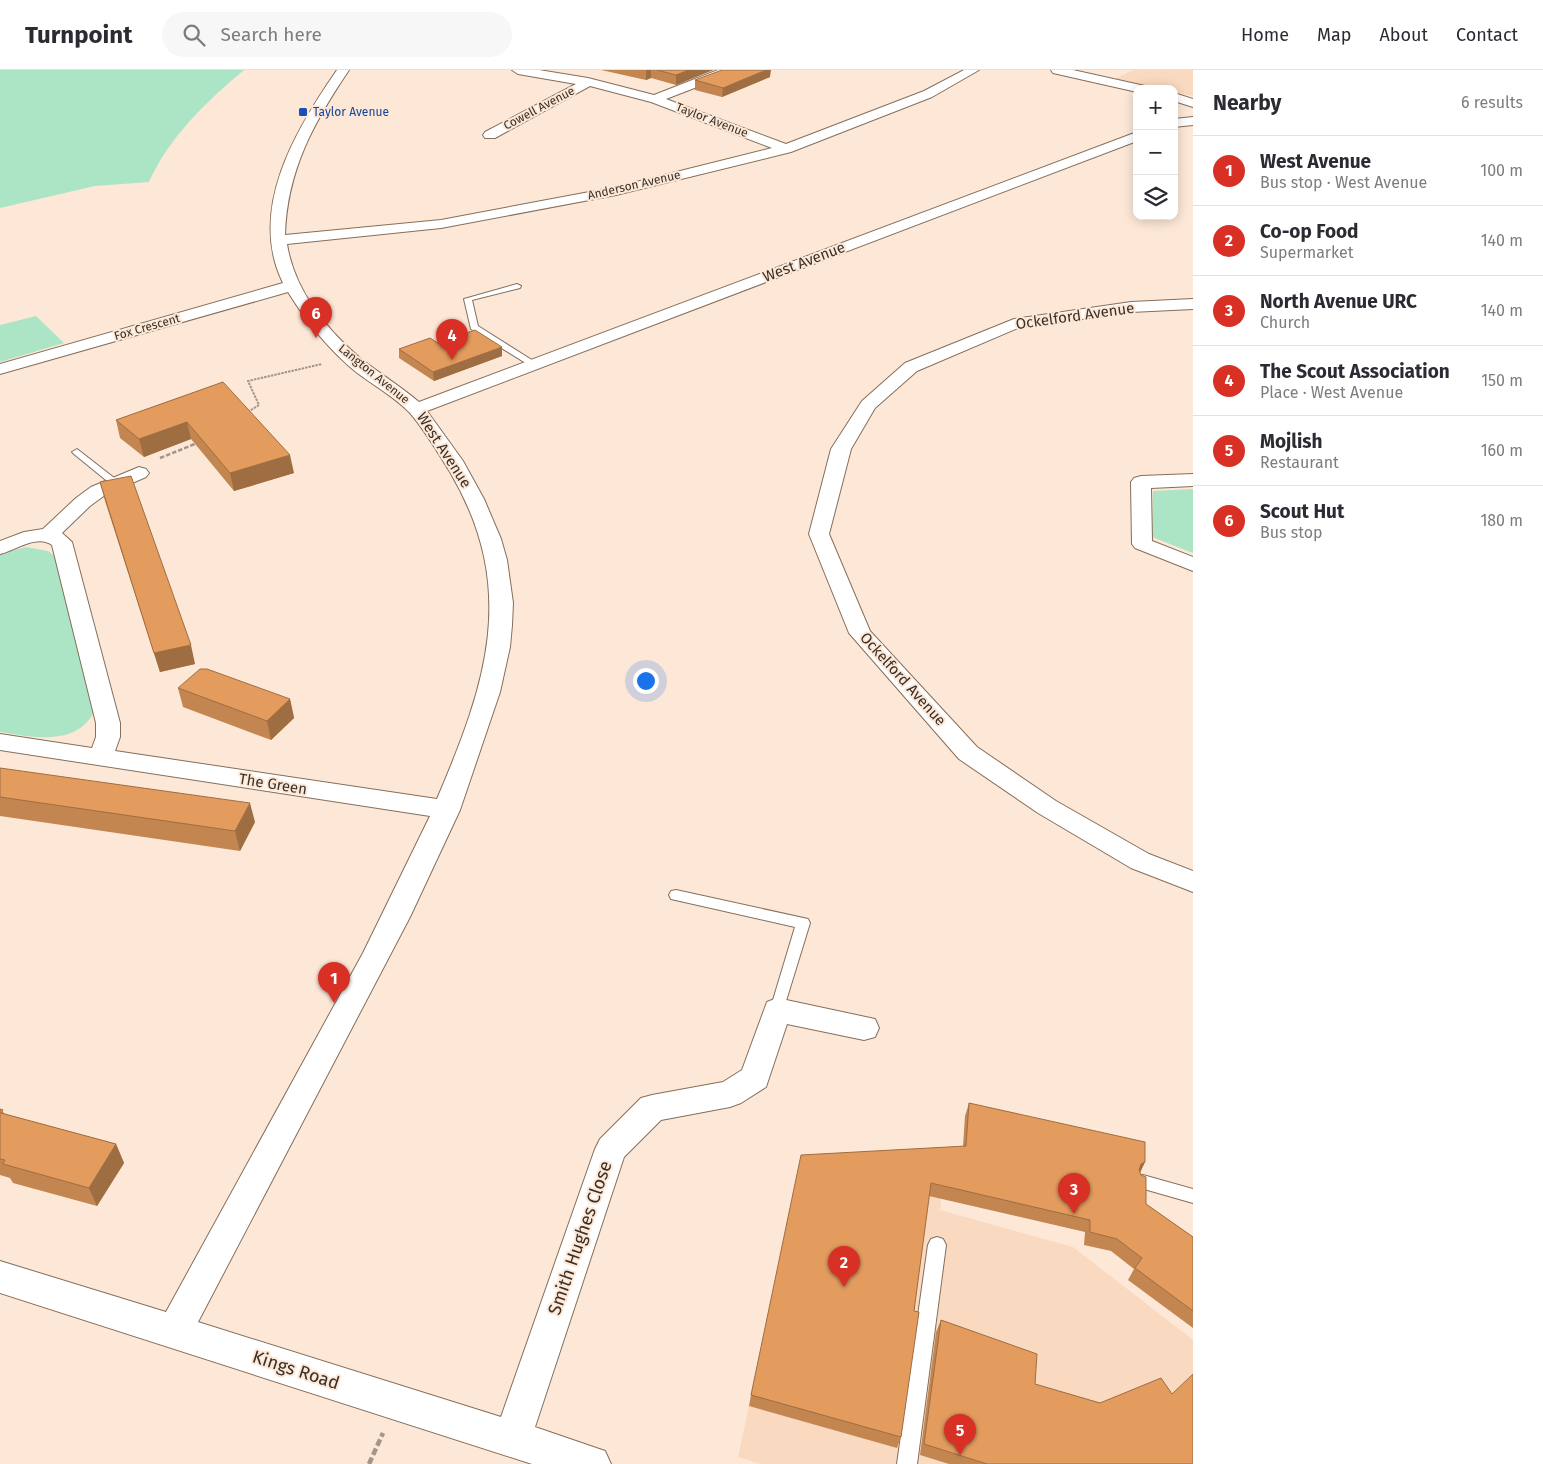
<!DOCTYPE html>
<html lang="en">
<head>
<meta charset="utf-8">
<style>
  :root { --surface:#fff; --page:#f7f7f7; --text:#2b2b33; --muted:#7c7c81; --line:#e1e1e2; --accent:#d93025 }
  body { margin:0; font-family:"Fira Sans",sans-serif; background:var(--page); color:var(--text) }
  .controls { position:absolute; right:15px; top:15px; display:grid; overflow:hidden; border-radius:10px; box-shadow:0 2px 12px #0003 }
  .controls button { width:45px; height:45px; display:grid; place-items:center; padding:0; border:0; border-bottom:1px solid var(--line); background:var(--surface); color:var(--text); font:25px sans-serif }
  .you { position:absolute; left:645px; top:610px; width:18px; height:18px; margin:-12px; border:4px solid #fff; border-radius:50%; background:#1a73e8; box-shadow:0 0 0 8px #1a73e833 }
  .badge { display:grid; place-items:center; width:32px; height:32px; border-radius:50%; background:var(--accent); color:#fff; font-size:16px; font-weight:700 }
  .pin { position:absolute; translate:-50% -41px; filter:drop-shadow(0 1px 2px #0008) }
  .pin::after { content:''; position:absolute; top:26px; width:18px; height:15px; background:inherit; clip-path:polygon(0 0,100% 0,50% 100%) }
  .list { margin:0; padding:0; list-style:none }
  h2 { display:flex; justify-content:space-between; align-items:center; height:65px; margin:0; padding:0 20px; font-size:21px }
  h2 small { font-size:16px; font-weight:400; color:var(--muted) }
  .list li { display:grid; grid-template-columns:32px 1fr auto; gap:15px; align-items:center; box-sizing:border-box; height:70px; padding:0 20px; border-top:1px solid var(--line) }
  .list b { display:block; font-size:19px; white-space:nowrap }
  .list p { margin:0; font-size:16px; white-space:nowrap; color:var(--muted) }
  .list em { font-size:16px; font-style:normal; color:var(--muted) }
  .icon { flex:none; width:28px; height:28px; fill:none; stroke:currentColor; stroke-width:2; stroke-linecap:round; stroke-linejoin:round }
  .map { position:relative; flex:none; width:1193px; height:1394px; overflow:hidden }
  header { display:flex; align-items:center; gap:30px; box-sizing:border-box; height:70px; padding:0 25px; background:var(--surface); border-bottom:1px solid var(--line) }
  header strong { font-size:24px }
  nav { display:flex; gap:28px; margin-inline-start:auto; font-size:18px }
  .search { width:350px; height:45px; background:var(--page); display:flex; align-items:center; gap:12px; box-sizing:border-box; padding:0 18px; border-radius:28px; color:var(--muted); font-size:19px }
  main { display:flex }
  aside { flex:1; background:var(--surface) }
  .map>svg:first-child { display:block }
  .built { fill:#f9d9bf }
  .green { fill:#ace5c5 }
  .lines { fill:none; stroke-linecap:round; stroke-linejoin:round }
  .lane-casing { stroke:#856e5b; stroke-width:2 }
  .street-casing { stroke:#856e5b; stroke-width:2 }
  .path-far2 { stroke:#a59588; stroke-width:2; stroke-dasharray:2.5 1; stroke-linecap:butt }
  .path-far1 { stroke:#a59588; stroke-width:2.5; stroke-dasharray:4.5 2; stroke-linecap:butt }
  .path { stroke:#a59588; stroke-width:4.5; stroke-dasharray:7 3; stroke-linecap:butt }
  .lane { fill:#fff; fill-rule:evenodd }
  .street { fill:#fff; fill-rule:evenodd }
  .wall { fill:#c38651 }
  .shaded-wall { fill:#9f6d42 }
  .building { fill:#e39c5e; stroke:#9f6d42 }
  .transit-dot { fill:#1a4fb4; stroke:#fde8d7; stroke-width:2 }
  .labels { text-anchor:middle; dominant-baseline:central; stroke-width:4; stroke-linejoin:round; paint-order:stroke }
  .far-street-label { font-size:12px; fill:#3a3028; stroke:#fde8d7 }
  .far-transit-label { font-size:12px; fill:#164399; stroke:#fde8d7; text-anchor:start }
  .street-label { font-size:15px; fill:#3a3028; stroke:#fde8d7 }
  .near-street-label { font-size:18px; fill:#3a3028; stroke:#fde8d7 }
</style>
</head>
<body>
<header>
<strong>Turnpoint</strong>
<div class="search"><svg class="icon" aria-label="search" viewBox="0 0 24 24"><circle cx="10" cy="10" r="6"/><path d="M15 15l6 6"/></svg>Search here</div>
<nav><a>Home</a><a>Map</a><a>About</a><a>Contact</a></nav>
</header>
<main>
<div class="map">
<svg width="1193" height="1394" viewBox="0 0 1193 1394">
  <rect width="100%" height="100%" fill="#fde8d7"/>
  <g class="built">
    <path d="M1133,0h60v26l-19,-4v-3h-15l-44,-10z"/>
    <path d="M945,1092l-5,48 133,37 120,93v124h-432l-23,-7 11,-51z"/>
  </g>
  <g class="green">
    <path d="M0,0h244c-38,32 -74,66 -95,112l-54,4 -95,22z"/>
    <path d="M36,246l28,27 -64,19v-37z"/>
    <path d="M1193,419v64l-41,-16 1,-46z"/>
    <path d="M26,477l22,4 8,6 38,155c-18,35 -63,25 -94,20v-178z"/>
  </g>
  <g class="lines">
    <defs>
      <g id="lane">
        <path d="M517,214l4,2 -1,2 -48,12 6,26 57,36 1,2 -4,3 -61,-38 -7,-30z"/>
        <path d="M77,379l41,32v4h-6l-38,-31 -2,-2z"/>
        <path d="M676,820l132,29 2,4 -28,91 -5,2 -5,-2 -2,-4 25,-83 -124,-28 -2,-4 2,-4z"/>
        <path d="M1143,1105l50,14v14l-56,-16 -2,-5 2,-5z"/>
        <path d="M937,1167l6,2 3,6 -29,219h-20l31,-219 3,-6z"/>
      </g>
      <g id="street">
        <path d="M337,0h12c-35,52 -62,100 -64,165l156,-15 175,-33 156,-39 -121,-46 -61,-16 -95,52h-10l-2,-3 2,-3 91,-48 -58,-10 -6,-4h27l49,8 66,17 64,-25h17l-2,3 -67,26 120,45 138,-53 40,-21h15l-47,27 -141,55 -175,43 -175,33 -154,16c7,45 38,84 73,114 19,15 40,28 59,44l718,-270v9l-710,270 36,50 21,38 17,40 6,21 6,43 -1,22 -2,22 -10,45 -40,118 -50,107 -212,405 303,95 94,-268 5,-10 41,-41 11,-3 71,-13 19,-12 25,-68 10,-4 98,21 4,9 -4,9 -11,3 -77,-16 -21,63 -25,16 -11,4 -69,13 -37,37 -89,270 70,24 6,13h-79l-532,-171v-32l166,51 197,-359 67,-137 -430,-66v-16l92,14 4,-11v-14l-44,-178c-15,-11 -36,5 -52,9v-13l24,-9 19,-3 33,-31 15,-11 48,-20 7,2 3,4 -3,4 -41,18 -15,11 -28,27 10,9 48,181v14l-5,14 322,48c49,-115 82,-210 13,-327 -11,-18 -26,-43 -40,-59 -15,-16 -37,-28 -54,-41 -27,-22 -50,-51 -68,-80l-288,82v-10l283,-81c-36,-73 13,-154 54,-213z"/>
        <path d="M1051,0h22l72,16 2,3h-10v3l-84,-19z"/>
        <path d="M1174,23l19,6v8l-19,-6z"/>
        <path d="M1193,47v8l-19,2v-8z"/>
        <path d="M1193,229v10l-62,3 -113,16 -101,43 -42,37 -24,41 -22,85 41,97 107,116 79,54 93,53 44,17v21l-62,-24 -93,-55 -79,-54 -110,-126 -40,-99 22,-85 31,-48 43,-38 109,-44 117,-17z"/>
        <path d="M1193,404v12l-42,2 1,53 41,16v14l-58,-23 -3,-4 -1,-62 3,-4 7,-2z"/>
      </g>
    </defs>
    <use href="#lane" class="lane-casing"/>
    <use href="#street" class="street-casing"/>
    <g class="path-far2">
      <path d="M248,342l11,-7 -11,-24 74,-17"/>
      <path d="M192,375l6,-2"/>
    </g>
    <path class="path-far1" d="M160,388l35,-14"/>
    <path class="path" d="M369,1394l14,-31"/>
    <use href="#lane" class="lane"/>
    <use href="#street" class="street"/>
  </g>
  <g class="wall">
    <path d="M601,0h112l-37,15 -25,-7 -5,2z"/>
    <path d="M770,7l-48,20 -27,-7v-10z"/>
    <path d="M438,273l64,13 -68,25 -35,-23v-9z"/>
    <path d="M223,312l71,91 -60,18 -43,-52 -47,18 -24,-19 -4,-18z"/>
    <path d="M100,412l95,182 -35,8 -55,-171z"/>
    <path d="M178,618l112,11 4,19 -23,22 -88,-33z"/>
    <path d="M0,698l255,54 -15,29 -240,-35z"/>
    <path d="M969,1033l176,59 -5,11 6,31 47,33v91l-65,-48 6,-11 -23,-18 -27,-6 1,-13 -156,-36 -15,115 -13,126 -4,11 -148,-42 2,-11 212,-249 2,-30z"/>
    <path d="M0,1039l5,5 111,30 8,19 -27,43 -84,-23 -3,-5 -10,-3z"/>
    <path d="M941,1250l94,64 65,19 72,-9 21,70h-244l-29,-9 16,-123z"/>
  </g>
  <g class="shaded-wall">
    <path d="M647,0h4v8l-5,2v-9z"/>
    <path d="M689,0h24l-37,15v-10z"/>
    <path d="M766,0h5l-1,7 -48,20 1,-9z"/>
    <path d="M502,277v9l-68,25 -1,-9z"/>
    <path d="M187,352l4,17 -47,18 -5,-18z"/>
    <path d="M290,385l4,18 -60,18 -4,-18z"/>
    <path d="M191,575l4,19 -35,8 -6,-19z"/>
    <path d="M290,629l4,19 -23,22 -4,-19z"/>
    <path d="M250,733l5,19 -15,29 -5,-20z"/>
    <path d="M116,1074l8,19 -27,43 -8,-18z"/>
    <path d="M1145,1092l-6,12 -4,2 6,-12z"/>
  </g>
  <g class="building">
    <path d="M657,0h32l-13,5z"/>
    <path d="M722,0h44l-43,18 -28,-8z"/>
    <path d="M475,260l27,17 -69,25 -34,-23 31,-11 8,5z"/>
    <path d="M223,312l67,73 -60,18 -43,-51 -48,17 -23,-19z"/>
    <path d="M131,406l60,169 -37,8 -54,-171z"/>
    <path d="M200,599h7l83,30 -23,22 -89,-33z"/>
    <path d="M0,698l250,35 -15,28 -235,-34z"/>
    <path d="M969,1033l176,39v20l-4,2 -2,6 2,5 5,2v27l47,33v74l-58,-43 7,-10 -25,-19 -27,-7v-12l-159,-37 -17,128 5,1 -18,125 -150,-42 50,-240 165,-9z"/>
    <path d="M0,1039l3,1 -2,3 115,31 -27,44 -86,-24 2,-4 -5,-1z"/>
    <path d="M941,1250l96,34 -2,30 65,19 61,-25 11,16 21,-20v90h-206l-63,-20z"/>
  </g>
  <rect class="transit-dot" x="298" y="37" width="10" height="10" rx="2.5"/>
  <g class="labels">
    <g class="far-street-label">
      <text transform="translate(539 38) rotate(-28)">Cowell Avenue</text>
      <text transform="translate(712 50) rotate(21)">Taylor Avenue</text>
      <text transform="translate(634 115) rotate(-13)">Anderson Avenue</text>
      <text transform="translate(147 257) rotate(-16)">Fox Crescent</text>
      <text transform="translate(374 304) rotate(39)">Langton Avenue</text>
    </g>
    <g class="far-transit-label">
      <text x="313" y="42">Taylor Avenue</text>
    </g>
    <g class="street-label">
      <text transform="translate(804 192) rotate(-21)">West Avenue</text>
      <text transform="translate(1075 246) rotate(-8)">Ockelford Avenue</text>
      <text transform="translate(444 380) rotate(57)">West Avenue</text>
      <text transform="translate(903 609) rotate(48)">Ockelford Avenue</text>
      <text transform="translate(273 714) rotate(9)">The Green</text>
    </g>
    <g class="near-street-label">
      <text transform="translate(580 1168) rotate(-71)">Smith Hughes Close</text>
      <text transform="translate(296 1300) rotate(18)">Kings Road</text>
    </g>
  </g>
</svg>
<div class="controls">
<button>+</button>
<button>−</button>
<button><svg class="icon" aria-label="layers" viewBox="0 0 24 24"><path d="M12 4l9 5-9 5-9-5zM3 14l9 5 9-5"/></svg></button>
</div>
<div class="you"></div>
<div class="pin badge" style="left:334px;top:933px">1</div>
<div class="pin badge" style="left:844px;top:1217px">2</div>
<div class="pin badge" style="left:1074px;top:1144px">3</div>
<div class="pin badge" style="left:452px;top:290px">4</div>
<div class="pin badge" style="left:960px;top:1385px">5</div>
<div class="pin badge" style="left:316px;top:268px">6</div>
</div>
<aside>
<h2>Nearby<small>6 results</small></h2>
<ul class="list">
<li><span class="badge">1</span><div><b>West Avenue</b><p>Bus stop · West Avenue</p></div><em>100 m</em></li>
<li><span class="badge">2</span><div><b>Co-op Food</b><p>Supermarket</p></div><em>140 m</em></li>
<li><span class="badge">3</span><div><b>North Avenue URC</b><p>Church</p></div><em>140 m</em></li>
<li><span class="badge">4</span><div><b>The Scout Association</b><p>Place · West Avenue</p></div><em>150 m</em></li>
<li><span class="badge">5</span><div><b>Mojlish</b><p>Restaurant</p></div><em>160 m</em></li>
<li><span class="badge">6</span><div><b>Scout Hut</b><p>Bus stop</p></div><em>180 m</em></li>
</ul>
</aside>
</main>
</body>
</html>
